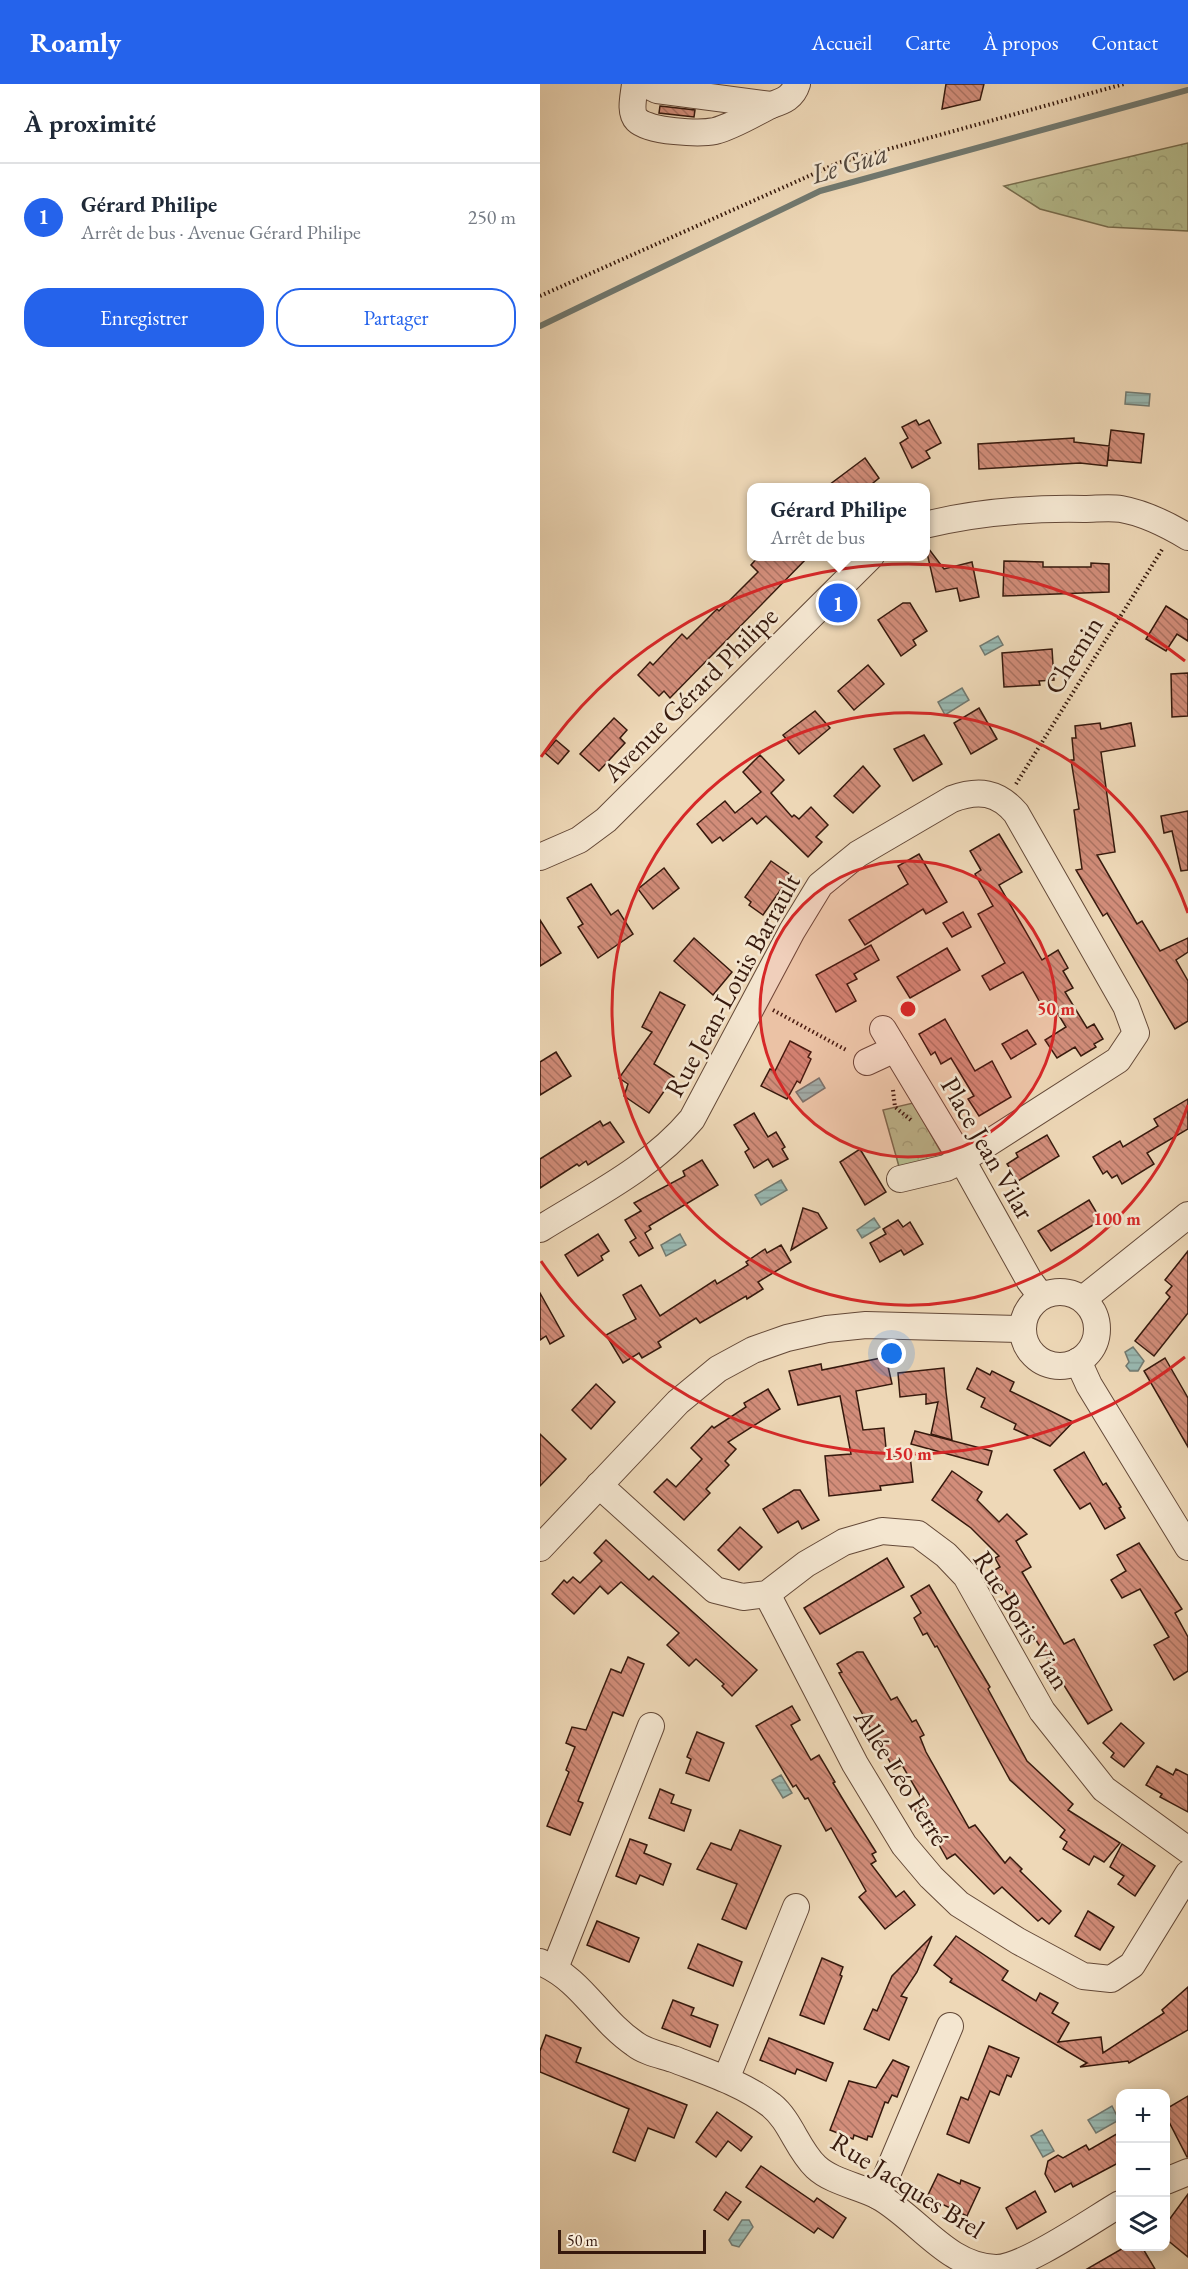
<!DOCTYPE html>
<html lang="fr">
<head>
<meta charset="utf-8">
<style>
  :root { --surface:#fff; --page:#f6f6f7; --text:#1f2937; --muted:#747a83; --line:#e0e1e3; --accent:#2563eb }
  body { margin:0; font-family:"EB Garamond",serif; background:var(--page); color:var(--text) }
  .controls { position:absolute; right:18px; bottom:18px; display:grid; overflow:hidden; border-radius:12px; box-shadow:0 3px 15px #0003 }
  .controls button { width:54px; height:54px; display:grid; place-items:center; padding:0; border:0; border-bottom:2px solid var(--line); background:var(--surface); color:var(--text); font:30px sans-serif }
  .scale { position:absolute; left:18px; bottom:15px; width:148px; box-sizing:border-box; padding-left:6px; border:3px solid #36190d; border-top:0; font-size:16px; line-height:21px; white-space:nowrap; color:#36190d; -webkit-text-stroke:4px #f4e6d0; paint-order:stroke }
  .you { position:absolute; left:352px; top:1270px; width:21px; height:21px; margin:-15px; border:4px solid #fff; border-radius:50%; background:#1a73e8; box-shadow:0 0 0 9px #1a73e833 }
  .badge { display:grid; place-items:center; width:39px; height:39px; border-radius:50%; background:var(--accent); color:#fff; font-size:20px; font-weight:700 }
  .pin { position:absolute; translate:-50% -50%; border:3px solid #fff; box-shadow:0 2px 6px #0006 }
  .popup { position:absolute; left:207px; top:399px; width:183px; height:78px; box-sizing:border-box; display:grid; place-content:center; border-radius:12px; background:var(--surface); filter:drop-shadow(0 2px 4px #0005); font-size:20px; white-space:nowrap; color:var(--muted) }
  .popup b { font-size:22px; color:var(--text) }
  .popup::after { content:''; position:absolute; left:50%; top:100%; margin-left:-12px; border:12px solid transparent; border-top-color:var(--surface) }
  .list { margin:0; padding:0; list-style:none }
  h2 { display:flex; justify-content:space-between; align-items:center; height:78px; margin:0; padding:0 24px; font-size:26px }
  h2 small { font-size:20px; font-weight:400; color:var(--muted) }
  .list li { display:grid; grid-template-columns:39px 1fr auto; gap:18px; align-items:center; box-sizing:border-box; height:108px; padding:0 24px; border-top:2px solid var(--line) }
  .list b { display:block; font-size:22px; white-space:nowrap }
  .list p { margin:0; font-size:20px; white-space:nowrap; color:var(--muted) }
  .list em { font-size:20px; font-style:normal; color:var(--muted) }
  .actions { display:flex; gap:12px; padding:18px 24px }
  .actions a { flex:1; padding:14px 0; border:2px solid var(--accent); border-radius:24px; text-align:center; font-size:21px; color:var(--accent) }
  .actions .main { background:var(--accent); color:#fff }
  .icon { flex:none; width:33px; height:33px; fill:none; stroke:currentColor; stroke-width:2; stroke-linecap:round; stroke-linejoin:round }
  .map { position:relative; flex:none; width:648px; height:2185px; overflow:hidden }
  header { display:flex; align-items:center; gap:36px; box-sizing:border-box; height:84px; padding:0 30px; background:var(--accent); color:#fff }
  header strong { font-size:28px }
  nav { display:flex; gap:33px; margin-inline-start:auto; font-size:21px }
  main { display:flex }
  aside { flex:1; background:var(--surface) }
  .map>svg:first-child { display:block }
  .forest { fill:url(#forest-crowns); stroke:#766c4e; stroke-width:1.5 }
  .water { fill:url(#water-rules); stroke:#717970; stroke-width:1.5 }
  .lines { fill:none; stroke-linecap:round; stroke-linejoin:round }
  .stream { stroke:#717970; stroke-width:6 }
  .building { fill:url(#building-back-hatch); stroke:#36190d; stroke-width:1.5 }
  .minor-casing { stroke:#644938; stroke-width:28 }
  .path { stroke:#36190d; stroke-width:4; stroke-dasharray:1.5 3; stroke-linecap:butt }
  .minor { stroke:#f4e6d0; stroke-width:26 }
  .ring { fill:none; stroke:#d62828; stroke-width:3 }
  .labels { text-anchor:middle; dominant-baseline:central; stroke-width:5; stroke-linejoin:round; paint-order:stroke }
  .street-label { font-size:27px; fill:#36190d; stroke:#f4e6d0 }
  .water-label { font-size:28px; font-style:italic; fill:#54493f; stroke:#f4e6d0 }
  .centre { fill:#d62828; stroke:#f4e6d0; stroke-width:3 }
  .ring-label { font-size:18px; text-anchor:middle; font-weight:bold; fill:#d62828; stroke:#f4e6d0; stroke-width:5; stroke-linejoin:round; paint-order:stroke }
</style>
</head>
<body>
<header>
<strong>Roamly</strong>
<nav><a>Accueil</a><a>Carte</a><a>À propos</a><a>Contact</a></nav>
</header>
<main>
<aside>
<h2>À proximité<small></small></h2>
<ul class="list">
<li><span class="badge">1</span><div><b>Gérard Philipe</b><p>Arrêt de bus · Avenue Gérard Philipe</p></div><em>250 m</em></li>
</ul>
<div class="actions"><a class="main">Enregistrer</a><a>Partager</a></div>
</aside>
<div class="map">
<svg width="648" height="2185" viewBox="0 0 648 2185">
  <defs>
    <pattern id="forest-crowns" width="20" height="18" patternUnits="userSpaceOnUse" patternTransform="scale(1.5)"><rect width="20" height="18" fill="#b6bf90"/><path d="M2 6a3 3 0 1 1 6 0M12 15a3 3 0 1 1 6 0" fill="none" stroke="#9da47b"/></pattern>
    <pattern id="water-rules" width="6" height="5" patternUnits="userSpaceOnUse" patternTransform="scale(1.5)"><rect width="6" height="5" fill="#99b9b2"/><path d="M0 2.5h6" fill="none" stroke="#849e98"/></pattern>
    <pattern id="building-back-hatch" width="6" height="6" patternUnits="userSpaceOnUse" patternTransform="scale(1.5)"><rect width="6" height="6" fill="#d28d7a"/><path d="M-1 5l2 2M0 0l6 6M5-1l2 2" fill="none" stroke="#ab7262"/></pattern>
  </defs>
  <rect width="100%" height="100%" fill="#eed8b7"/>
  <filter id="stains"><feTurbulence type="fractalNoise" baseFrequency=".00333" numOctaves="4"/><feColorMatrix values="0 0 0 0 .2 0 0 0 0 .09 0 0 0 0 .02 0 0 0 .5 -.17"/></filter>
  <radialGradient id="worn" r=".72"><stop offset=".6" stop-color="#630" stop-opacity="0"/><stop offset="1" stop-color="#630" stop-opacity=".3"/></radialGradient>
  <g class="forest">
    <path d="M648,59v88l-80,-4 -68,-18 -36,-23z"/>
    <path d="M373,1019l29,51v5l-42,11 -17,-60z"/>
  </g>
  <g class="water">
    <path d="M586,308l24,2 -1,12 -24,-2z"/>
    <path d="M458,552l5,9 -18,10 -5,-9z"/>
    <path d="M422,604l7,12 -24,15 -7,-13z"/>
    <path d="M279,994l6,10 -22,14 -7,-10z"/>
    <path d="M241,1096l6,10 -26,15 -6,-10z"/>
    <path d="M334,1134l6,9 -18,11 -5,-8z"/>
    <path d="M140,1150l6,11 -20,11 -5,-11z"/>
    <path d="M593,1263l11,14 -6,10h-8l-4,-5 3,-4 -4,-10z"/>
    <path d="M241,1691l11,18 -9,5 -11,-18z"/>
    <path d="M572,2022l7,14 -23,13 -8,-13z"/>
    <path d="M502,2046l12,21 -11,6 -12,-21z"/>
    <path d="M202,2136h7l4,7 -14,20 -7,-2 -3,-5z"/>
  </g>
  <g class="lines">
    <path class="stream" d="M0,242l280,-135 368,-101"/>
  </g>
  <g class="building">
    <path d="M406,0h38l-4,16 -38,9z"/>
    <path d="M120,22l35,4 -1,7 -35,-4z"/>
    <path d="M376,336l3,5 10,-5 12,23 -15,8 4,7 -18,10 -12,-25 8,-5 -6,-11z"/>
    <path d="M571,346l33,4 -3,29 -33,-3 1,-13 -2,19 -27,-3 -101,6 -1,-25 96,-6v4l35,4z"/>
    <path d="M325,374l14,20 -12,10h-42z"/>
    <path d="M385,460l19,25 28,-7 7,35 -19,4 -3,-13 -21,4z"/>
    <path d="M219,472h50l-139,142 -6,-7 -5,5 -21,-21 12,-13 3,3 29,-31 5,5 30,-30 2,2 39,-39 -7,-7z"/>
    <path d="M464,477l39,1v5h48v-4l18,1v28l-106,4z"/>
    <path d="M363,519h7l17,28 -14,9 3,5 -15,11 -23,-36z"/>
    <path d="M626,522l22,14v21l-11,-7 -11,17 -20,-12z"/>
    <path d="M512,565l2,31 -15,1 1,4 -36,2 -2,-34z"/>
    <path d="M328,581l16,19 -30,26 -16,-19z"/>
    <path d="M648,589v43l-16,1 -1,-43z"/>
    <path d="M439,624l18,31 -26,15 -17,-31z"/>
    <path d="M275,627l15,17 -31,26 -16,-19z"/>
    <path d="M74,634l13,12 -7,8 5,5 -26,28 -19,-17z"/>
    <path d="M560,639l1,6 30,-6 4,23 -34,6 14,100 -18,3 40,69 5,-3 18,30 28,-13v14l-12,8 12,21v40l-13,8 -68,-116 -4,3 -27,-46 6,-1 -8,-59 5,-1 -8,-49h3l-2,-22h4l-1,-12z"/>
    <path d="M384,651l18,29 -29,17 -19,-32z"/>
    <path d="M16,656l13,11 -11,13 -13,-11z"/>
    <path d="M220,671l24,25 -13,13 21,24 2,-2 5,4 12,-12 17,18 -12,12 6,5 -14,15 -42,-41 -9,8 -5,-6 -29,23 -3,-4 -8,6 -15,-19 28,-23 10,12 26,-21 -18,-20z"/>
    <path d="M323,682l17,20 -27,27 -19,-17z"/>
    <path d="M648,727v59l-7,1 -9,-40 -8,2 -3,-17z"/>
    <path d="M459,750l23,38 -23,13 43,75 16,-10 10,18 -5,3 10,17 -8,4 22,36 7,-4 9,15 -9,5 2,3 -15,9 -6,-9 -18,11 -12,-18 21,-13 -16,-26 -8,5 -19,-34 -33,18 -8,-14 23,-13 -27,-49 15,-8 -18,-32 6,-4 -11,-19z"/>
    <path d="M379,770l28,48 -21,12 -3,-5 -58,36 -16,-25 59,-36 -10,-18z"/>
    <path d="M231,777l20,14 -28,40 -14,-10 2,-3 -6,-5z"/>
    <path d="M124,784l15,20 -26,21 -15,-20z"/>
    <path d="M51,800l20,31 7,-5 15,24 -35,24 -20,-31 5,-3 -16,-26z"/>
    <path d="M423,828l8,15 -19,10 -9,-14z"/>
    <path d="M0,836l21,33 -21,13z"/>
    <path d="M154,854l38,34 -19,23 -39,-34z"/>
    <path d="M331,861l8,15 -25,14 3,5 -10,5 9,17 -20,11 -20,-37z"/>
    <path d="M407,864l13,22 -50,28 -13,-21z"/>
    <path d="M120,908l25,13 -31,59 20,13 -25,36 -25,-17 4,-12 -9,-6 33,-46 -10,-5z"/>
    <path d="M405,935l30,52 17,-10 19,36 -32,19 -11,-17 6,-3 -23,-38 -10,6 -6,-12 -4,3 -12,-21z"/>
    <path d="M487,946l9,14 -25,15 -9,-15z"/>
    <path d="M250,957l21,11 -3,5 3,2 -11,24 -3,-2 -10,18 -26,-13 9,-17 5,2z"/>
    <path d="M16,968l15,24 -31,19v-33z"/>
    <path d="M648,1015v30l-41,24 7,11 -32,20 -5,-9 -5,3 -5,-7 -4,3 -10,-17 27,-16 3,6 35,-21 -4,-7z"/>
    <path d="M214,1029l14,24 8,-5 9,15 -3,2 6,10 -15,8 -5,-8 -14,9 -9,-16 4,-3 -15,-24z"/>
    <path d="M60,1037l3,5 7,-4 14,20 -36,23 -2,-4 -7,5 -2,-2 -37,24v-29z"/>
    <path d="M507,1051l12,21 -41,25 -11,-17 11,-7 -2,-4z"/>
    <path d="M320,1065l26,43 -21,13 -25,-43z"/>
    <path d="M162,1076l16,25 -69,41 2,3 -6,4 8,15 -14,8 -9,-14 6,-4 -11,-18 16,-9 -7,-8 51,-27 -2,-5z"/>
    <path d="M549,1116l12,20 -50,31 -13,-20z"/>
    <path d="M263,1124l15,5 9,15 -36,22z"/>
    <path d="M358,1136l5,7 7,-5 13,22 -19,11 -3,-5 -21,12 -10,-19 16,-9 -3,-5z"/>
    <path d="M58,1150l11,17 -8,5 2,4 -25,16 -13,-21z"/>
    <path d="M241,1161l10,17 -33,20 5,7 -16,10 -1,-3 -46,27 -4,-5 -38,24 3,5 -19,11 -3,-5 -16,10 -17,-28 30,-16 -13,-24 18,-10 19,31 55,-36 2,4 31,-19 -2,-3 19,-13 2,4z"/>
    <path d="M648,1167v62l-34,43 -19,-15 35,-44 -4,-4 6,-7 -7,-6z"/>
    <path d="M0,1209l24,43 -14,8 -4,-8 -6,4z"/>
    <path d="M346,1273l6,27 -36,7 7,39 21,-2 3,30 23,-3 3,27 -33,4 1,4 -52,6 -4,-40 26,-2 -11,-58 -42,9 -9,-34 32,-7 1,6z"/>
    <path d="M625,1274l23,40v49l-44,-76z"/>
    <path d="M404,1284l2,24 6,48 -21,-6 7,-32 -12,2v-10l-26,3 -2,-24z"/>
    <path d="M437,1284l13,7 2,-4 22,11 -4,9 63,31 -23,24 -36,-17 2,-5 -35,-17 4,-9 -18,-9z"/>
    <path d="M56,1300l19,18 -24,27 -19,-19z"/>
    <path d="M228,1305l12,20 -52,33 8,7 -11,12 4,4 -23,24 4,4 -26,27 -30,-28 13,-13 9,8 26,-28 -11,-11 21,-22 2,2 32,-21 -2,-4z"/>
    <path d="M375,1347l77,20 -4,14 -77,-21z"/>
    <path d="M0,1350l26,25 -26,27z"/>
    <path d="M544,1368l19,33 3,-2 15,24 -2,1 6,10 -20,11 -15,-26 -10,6 -26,-39z"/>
    <path d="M412,1387l30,21 -5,8 22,22 8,-8 20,20 -11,7 15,26 -9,5 42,72 10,-5 38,71 -24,14 -95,-153 7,-4 -5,-9 4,-2 -28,-28 -39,-28z"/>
    <path d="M254,1406h6l19,30 -17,9 -4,-8 -20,12 -15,-24z"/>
    <path d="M200,1443l22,20 -23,23 -21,-20z"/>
    <path d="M66,1456l43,40 4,-4 104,94 -25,26 -10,-10 2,-2 -28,-25 -7,7 -22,-21 12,-12 -58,-51 -13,12 -8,-8 -26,28 -22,-20 12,-14 3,3 6,-6 7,6 22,-22 -8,-8z"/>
    <path d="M599,1459l43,66 -7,4 13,24v34l-14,9 -20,-35 15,-8 -29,-48 -18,9 -11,-18 15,-9 -9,-16z"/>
    <path d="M347,1474l17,29 -84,47 -16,-26z"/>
    <path d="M389,1501l61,102 -2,2 39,72 46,43 -5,6 52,33 -16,19 -10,-6 -5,9 -26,-16 4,-7 -7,-5 5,-7 -55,-50 -73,-134 -2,1 -8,-14 -4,2 -9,-17 7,-5 -10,-17z"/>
    <path d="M317,1568h6l28,48 6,-3 15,25 4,-2 8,15 -4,2 6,15 43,76 6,-3 30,38 5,-6 12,12 -2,2 41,40 -12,13 -7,-6 -4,3 -36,-34 -8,7 -39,-40 -8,5 -22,-39 -3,2 -10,-16 11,-5 -21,-36 -8,4 -55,-96 3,-1 -5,-8z"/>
    <path d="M88,1573l16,7 -21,52 -10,-4 -35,89 5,2 -13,32 -23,-9 22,-54 -3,-2 9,-23 -9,-4 6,-16 14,3 25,-61 10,4z"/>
    <path d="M252,1622l8,14 -9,5 20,35 8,-5 16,27 -2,1 14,23 29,46 -4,2 4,7 -5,3 25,33 8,-6 11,14 -30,24 -26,-32 7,-6 -35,-63 -5,3 -18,-33 -3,1 -9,-14 -3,2 -37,-61z"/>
    <path d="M581,1639l23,20 -20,24 -13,-10 3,-4 -11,-10z"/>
    <path d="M157,1648l27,11 -15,38 -23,-8 5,-14 -4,-2z"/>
    <path d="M617,1682l16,9 3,-6 12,6v37l-28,-15 2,-3 -16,-9z"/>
    <path d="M120,1705l14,6 -3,8 20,7 -7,21 -35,-13z"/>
    <path d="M200,1746l41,16 -35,83 -24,-10 15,-35 -40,-15 14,-26 20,7z"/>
    <path d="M90,1755l17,6 -3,8 27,11 -8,21 -23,-10 -4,9 -20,-8z"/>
    <path d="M582,1760l33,22 -20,30 -17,-12 6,-8 -14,-9z"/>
    <path d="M548,1827l26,16 -14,23 -25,-14z"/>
    <path d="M57,1837l42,17 -10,24 -42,-17z"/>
    <path d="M392,1852l-15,36 -16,24 6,2 -18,42 -25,-11 9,-20 4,2 15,-35z"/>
    <path d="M416,1852l52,35 -6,9 34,21 4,-8 18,10 -6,10 17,10 -11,19 43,-5 2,16 61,-40 -2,-3 26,-23v43l-59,33 -1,-2 -48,6 7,-4 -137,-81 2,-3 -18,-14z"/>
    <path d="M158,1860l44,18 -9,24 -45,-18z"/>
    <path d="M282,1874l21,9 -3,8 2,1 -18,48 -24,-9z"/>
    <path d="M133,1916l21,8 -3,7 27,10 -8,22 -48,-19z"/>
    <path d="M6,1951l35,13 -5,14 111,43 -13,33 -26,-10 -13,33 -22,-9 16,-43 -89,-37v-21z"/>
    <path d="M229,1954l64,25 -7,18 -29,-12 -2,5 -35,-14z"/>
    <path d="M449,1962l30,12 -8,19 -4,-2 -8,20 -9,-4 -21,52 -22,-9 14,-37 7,3z"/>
    <path d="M353,1976l16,7 -12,30 -5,-2 -4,8 -3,-1 -13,35 -4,-1 -1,4 -13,-5 -1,4 -23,-9 19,-49 27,7z"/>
    <path d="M648,2012v61h-1l-21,-41v-7z"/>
    <path d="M177,2028l35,25 -11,14 -13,-10 -12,16 -20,-15z"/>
    <path d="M580,2048v30l-47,25 -2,-4 -16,9 -10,-18 3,-13 10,-6 5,3 23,-13 3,5z"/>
    <path d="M221,2082l53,36 3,-4 29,20 -13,20 -15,-10 -4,5 -68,-46z"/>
    <path d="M398,2090l22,10 1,-4 19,8 -13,28 -40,-19z"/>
    <path d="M495,2107l11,21 -29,17 -11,-21z"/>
    <path d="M186,2108l15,10 -13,18 -14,-10z"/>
    <path d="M648,2110v63l-22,-18v-15z"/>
    <path d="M585,2163h17l13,22h-68z"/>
  </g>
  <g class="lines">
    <defs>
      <g id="minor">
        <path d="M95,0c-1,11 -6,28 2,36 12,12 63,14 78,11 19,-5 38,-17 56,-26"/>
        <path d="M105,0l12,6 114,15c13,-4 22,-8 26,-21"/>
        <path d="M385,441c52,-13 106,-17 159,-16 12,0 25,-2 37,0 23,4 47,16 67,28"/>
        <path d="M0,773l39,-17 27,-20 265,-264"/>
        <path d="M343,945l79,131 67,120 12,16"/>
        <path d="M327,978l28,-13"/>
        <path d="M0,1145c53,-33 112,-62 152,-110l100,-188 28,-46 38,-31 94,-55c27,-10 46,-7 64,14l110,193 10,27 -18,27 -156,100 -16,8 -46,11"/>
        <circle cx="520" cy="1245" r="37"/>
        <path d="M543,1215l105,-84"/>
        <path d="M538,1277l11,24 99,162"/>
        <path d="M59,1401l116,105 28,7 24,-3 39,-30 38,-22 38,-11 36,3 28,21 20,21 76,135 62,78 84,61"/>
        <path d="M0,1464l138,-146 40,-33 35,-19 34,-12 40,-9 39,-4 156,4"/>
        <path d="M227,1510l88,170 49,81 27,32 28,27 59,37 65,35 28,3 21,-14 56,-91"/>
        <path d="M0,1878c42,17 59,58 95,82 10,8 26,11 38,15 34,13 69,24 98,46 20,16 26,44 45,62 16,15 43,19 62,29 40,22 69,71 118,72 28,0 98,-49 124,-64"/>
        <path d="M15,1884l96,-242"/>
        <path d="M186,1995l70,-172"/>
        <path d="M626,2097l22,-9"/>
        <path d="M338,2112l72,-170"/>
      </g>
    </defs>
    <use href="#minor" class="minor-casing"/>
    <g class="path">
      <path d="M0,212l298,-133 286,-79"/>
      <path d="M476,700l147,-236"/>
      <path d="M233,926l75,41"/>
      <path d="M353,1006l2,17 17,14"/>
    </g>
    <use href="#minor" class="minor"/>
  </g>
  <circle cx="368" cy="925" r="148" fill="#d62828" fill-opacity=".12"/>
  <g class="ring">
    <circle cx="368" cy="925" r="148"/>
    <path d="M648 1021A296 296 0 1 1 648 829"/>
    <path d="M645 1273A445 445 0 0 1 1 1177M1 673A445 445 0 0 1 645 577"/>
  </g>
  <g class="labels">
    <g class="street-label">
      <text transform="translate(533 571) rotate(-58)">Chemin</text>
      <text transform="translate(150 610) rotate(-45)">Avenue Gérard Philipe</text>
      <text transform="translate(192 901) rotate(-61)">Rue Jean-Louis Barrault</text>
      <text transform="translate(448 1064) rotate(60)">Place Jean Vilar</text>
      <text transform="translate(482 1536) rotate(58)">Rue Boris Vian</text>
      <text transform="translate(362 1693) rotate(58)">Allée Léo Ferré</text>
      <text transform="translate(368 2101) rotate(32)">Rue Jacques Brel</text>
    </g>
    <g class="water-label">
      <text transform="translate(309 79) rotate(-17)">Le Gua</text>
    </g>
  </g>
  <circle cx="368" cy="925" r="9" class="centre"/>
  <g class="ring-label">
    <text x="516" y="931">50 m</text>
    <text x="577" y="1141">100 m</text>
    <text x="368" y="1376">150 m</text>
  </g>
  <rect width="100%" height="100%" filter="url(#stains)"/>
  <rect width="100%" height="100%" fill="url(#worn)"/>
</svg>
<div class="controls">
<button>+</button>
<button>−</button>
<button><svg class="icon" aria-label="layers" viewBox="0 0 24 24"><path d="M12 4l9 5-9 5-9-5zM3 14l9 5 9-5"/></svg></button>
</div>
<div class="scale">50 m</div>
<div class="you"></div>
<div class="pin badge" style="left:298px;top:519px">1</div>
<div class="popup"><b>Gérard Philipe</b>Arrêt de bus</div>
</div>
</main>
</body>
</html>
